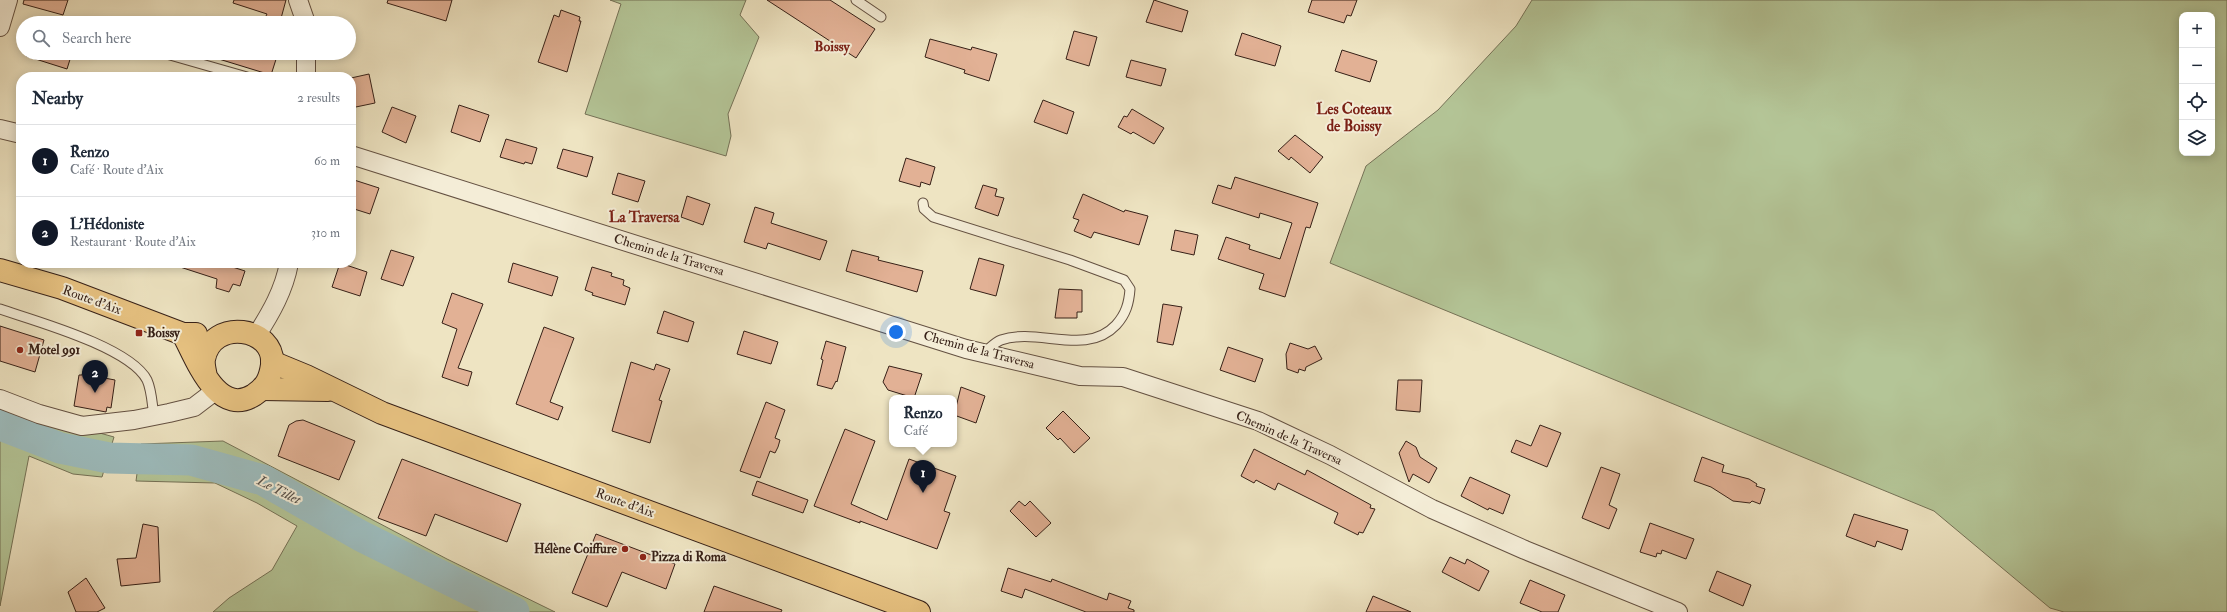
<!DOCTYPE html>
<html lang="en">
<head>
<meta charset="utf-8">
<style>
  :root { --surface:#fff; --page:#f2f2f3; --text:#1f2937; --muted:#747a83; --line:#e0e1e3; --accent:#111827 }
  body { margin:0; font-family:"IM FELL Double Pica",serif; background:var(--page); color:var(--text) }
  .controls { position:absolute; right:12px; top:12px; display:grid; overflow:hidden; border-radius:8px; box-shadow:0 2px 10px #0003 }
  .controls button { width:36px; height:36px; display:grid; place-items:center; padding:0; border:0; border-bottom:1px solid var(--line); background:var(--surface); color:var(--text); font:20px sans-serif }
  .you { position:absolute; left:896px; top:332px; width:14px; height:14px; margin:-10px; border:3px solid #fff; border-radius:50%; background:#1a73e8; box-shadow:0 0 0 6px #1a73e833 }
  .badge { display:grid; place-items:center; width:26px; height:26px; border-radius:50%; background:var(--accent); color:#fff; font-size:13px; font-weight:700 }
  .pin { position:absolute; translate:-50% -33px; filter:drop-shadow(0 1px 2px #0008) }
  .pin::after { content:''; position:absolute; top:21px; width:14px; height:12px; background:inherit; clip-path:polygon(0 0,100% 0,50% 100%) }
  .popup { position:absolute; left:889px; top:395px; width:68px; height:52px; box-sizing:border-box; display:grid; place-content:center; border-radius:8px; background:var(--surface); filter:drop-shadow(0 1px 3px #0005); font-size:13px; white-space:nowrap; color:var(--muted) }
  .popup b { font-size:15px; color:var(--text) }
  .popup::after { content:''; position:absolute; left:50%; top:100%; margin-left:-8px; border:8px solid transparent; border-top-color:var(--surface) }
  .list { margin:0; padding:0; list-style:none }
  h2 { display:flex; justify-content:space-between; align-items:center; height:52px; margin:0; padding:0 16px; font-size:17px }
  h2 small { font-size:13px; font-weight:400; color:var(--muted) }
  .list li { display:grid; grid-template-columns:26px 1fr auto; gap:12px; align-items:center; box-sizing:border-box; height:72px; padding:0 16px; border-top:1px solid var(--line) }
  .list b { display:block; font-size:15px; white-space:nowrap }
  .list p { margin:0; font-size:13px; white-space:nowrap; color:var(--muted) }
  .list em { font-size:13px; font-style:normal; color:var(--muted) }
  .icon { flex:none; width:22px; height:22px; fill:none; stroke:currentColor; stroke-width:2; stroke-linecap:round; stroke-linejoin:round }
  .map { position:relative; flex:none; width:2227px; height:612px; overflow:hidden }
  .search { position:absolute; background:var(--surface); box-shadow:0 2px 10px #0003; left:16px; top:16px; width:340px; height:44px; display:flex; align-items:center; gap:10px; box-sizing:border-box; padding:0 14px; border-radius:22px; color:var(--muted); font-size:15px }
  .panel { position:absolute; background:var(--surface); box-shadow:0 2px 10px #0003; left:16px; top:72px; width:340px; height:196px; border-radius:16px }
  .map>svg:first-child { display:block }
  .green { fill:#b4c597; stroke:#757257; fill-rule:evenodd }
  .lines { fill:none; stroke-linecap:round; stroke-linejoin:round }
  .river { stroke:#9dbcbd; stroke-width:31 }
  .building { fill:#e2b195; stroke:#362017 }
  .service-casing { stroke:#645142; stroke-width:11 }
  .minor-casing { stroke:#645142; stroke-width:20 }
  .primary-casing { stroke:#362017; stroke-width:24 }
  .service { stroke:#f4edd7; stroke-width:9 }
  .minor { stroke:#f4edd7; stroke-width:18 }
  .primary { stroke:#e7c281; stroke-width:22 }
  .poi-dot { fill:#8f2418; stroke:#f4edd7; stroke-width:1.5 }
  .labels { text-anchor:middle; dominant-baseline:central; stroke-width:4; stroke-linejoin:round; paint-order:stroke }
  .street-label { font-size:13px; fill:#362017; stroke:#f4edd7 }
  .poi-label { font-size:13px; font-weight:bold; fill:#362017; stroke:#f4edd7; text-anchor:start }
  .neighbourhood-label { font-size:14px; font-weight:bold; fill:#7a1f14; stroke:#f4edd7 }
  .water-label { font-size:14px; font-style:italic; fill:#554f49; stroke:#f4edd7 }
  .quarter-label { font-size:15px; font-weight:bold; fill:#7a1f14; stroke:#f4edd7 }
</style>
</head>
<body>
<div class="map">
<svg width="2227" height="612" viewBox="0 0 2227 612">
  <rect width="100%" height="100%" fill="#eee4c2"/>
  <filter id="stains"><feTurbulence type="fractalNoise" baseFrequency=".005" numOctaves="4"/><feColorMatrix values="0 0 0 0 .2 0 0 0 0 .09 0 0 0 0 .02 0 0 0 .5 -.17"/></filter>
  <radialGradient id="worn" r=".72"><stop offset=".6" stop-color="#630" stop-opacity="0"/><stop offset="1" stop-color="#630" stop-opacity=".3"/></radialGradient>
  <g class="green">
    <path d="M610,0h136l-6,15 19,22 -31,77 3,22 -5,20 -141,-42 36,-110z"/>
    <path d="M1532,0h695v612h-163l-14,-4 -116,-97 -604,-248 36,-97 72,-56 78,-84zM2182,15h30v138h-30z"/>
    <path d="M0,405l114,32 -12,40 -29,-3 -44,-18 -29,150z"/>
    <path d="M223,441l224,118 108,53h-342l16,-14 43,-28 25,-44 -40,-23 -42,-20 -79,-2 5,-37z"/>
  </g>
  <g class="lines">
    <path class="river" d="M0,425l60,23 49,10 82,2 72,20 98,56 153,76"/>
  </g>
  <g class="building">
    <path d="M24,0h44l-5,15 -40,-11z"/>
    <path d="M234,0h52l-6,22 -15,-4 2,-4 -34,-11z"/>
    <path d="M388,0h64l-6,21 -59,-18z"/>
    <path d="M767,0h63l45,29 -19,29z"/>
    <path d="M1154,0l34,11 -6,21 -36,-10z"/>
    <path d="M1312,0h45l-6,16 -4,-1 -3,8 -36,-11z"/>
    <path d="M561,10l19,7 -1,4h2l-14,51 -29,-10 16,-47 5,2z"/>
    <path d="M1074,31l23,6 -8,29 -23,-7z"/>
    <path d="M1242,33l39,13 -6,20 -40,-11z"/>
    <path d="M930,39l41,11 1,-3 25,7 -8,27 -25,-8 1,-3 -40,-13z"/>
    <path d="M1342,50l35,11 -7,21 -35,-11z"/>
    <path d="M27,53h45l-5,16 -41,-13z"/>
    <path d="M209,53h69l-7,22 -62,-19z"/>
    <path d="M1131,60l35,9 -5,17 -35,-9z"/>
    <path d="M369,74l6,29 -24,5v-30z"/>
    <path d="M1043,100l31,12 -7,22 -33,-12z"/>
    <path d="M459,105l30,10 -9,27 -29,-10z"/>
    <path d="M392,107l24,9 -10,27 -24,-11z"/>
    <path d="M1132,109l32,19 -10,16 -21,-12 -2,2 -13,-7 6,-11 3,1z"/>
    <path d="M1295,135l28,22 -13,16 -19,-16 -2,3 -11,-9z"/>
    <path d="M506,139l31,9 -5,16 -7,-2 -1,2 -24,-7z"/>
    <path d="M563,149l30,8 -6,20 -30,-9z"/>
    <path d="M906,158l29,9 -5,18 -9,-3 -1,5 -21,-6z"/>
    <path d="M618,173l27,8 -7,21 -26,-8z"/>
    <path d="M1235,177l83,26 -8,25 -4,-1 -21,70 -26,-8 5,-15 -46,-15 8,-22 24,8 -1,4 31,10 12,-36 -32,-10 -1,5 -47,-15 6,-18 13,4z"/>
    <path d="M351,179l28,9 -9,26 -19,-6z"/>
    <path d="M983,185l14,4 -2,7 9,2 -6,18 -23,-8z"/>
    <path d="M1083,194l41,18 1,-2 23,6 -9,29 -45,-13 -3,6 -17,-7 5,-11 -6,-2z"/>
    <path d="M687,196l23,8 -7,21 -22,-8z"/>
    <path d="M755,207l19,6 -3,10 3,1 53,17 -7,19 -52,-17 -2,6 -22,-7z"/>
    <path d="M1175,230l23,5 -4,20 -23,-5z"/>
    <path d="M391,250l23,7 -11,29 -22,-7z"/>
    <path d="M852,250l27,7 -1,3 45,11 -6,21 -71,-21z"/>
    <path d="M979,258l25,7 -8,31 -26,-7z"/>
    <path d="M177,263h43l25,8 -5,15 -7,-2 -4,8 -13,-4 1,-9 -40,-13z"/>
    <path d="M340,263l27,9 -7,24 -28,-9z"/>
    <path d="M513,263l45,14 -6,19 -44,-14z"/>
    <path d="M592,267l20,6 -1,3 13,4 -1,5 7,3 -5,17 -33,-10 1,-2 -8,-3z"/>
    <path d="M1059,289l23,1v22h-5v6h-22z"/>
    <path d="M452,293l31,11 -25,64 14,4 -4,14 -26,-9 15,-48 -15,-6z"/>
    <path d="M1163,304l19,3 -9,38 -16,-3z"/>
    <path d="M664,311l30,11 -6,20 -31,-9z"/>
    <path d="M0,326l44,14 -9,32 -35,-11z"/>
    <path d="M544,327l30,11 -24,64 13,5 -5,13 -42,-16z"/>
    <path d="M744,331l34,11 -7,22 -34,-10z"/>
    <path d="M826,341l20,6 -9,35 -1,-1 -4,8 -15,-4 6,-25 -2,-1z"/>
    <path d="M1290,343l18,6 7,-3 7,13 -16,8 -1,4 -6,-2 -1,4 -11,-4 -1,-15z"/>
    <path d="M1228,347l35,12 -8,23 -35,-12z"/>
    <path d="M631,362l23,8 2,-6 14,5 -11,31 3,1 -12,42 -38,-12z"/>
    <path d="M889,366l33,8 -8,24 -26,-8 -5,-8z"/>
    <path d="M83,371l17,3 -1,3 16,3 -4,28 -4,-1 -1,5 -32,-6 5,-31h3z"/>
    <path d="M1398,380h24l-2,32 -24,-2z"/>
    <path d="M961,387l24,9 -9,27 -22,-8z"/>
    <path d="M766,402l19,8 -10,28 5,2 -2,7 -3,6 -5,-2 -10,27 -20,-7z"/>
    <path d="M1063,411l27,27 -16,15 -14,-15 -2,2 -12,-12z"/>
    <path d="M303,420l52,21 -16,39 -61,-24 11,-31 7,-4z"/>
    <path d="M1540,425l21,8 -14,34 -36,-15 5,-12 15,6z"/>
    <path d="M845,429l30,12 -24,63 36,16 22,-61 47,17 -12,35 6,2 -13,36 -77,-28v2l-46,-17z"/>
    <path d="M1406,441l10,6 4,10 17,11 -8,15 -16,-9 -4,8 -10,-29z"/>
    <path d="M1254,449l51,26 2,-5 64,35 -1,3 5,1 -12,24 -4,-1 -1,3 -24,-12 4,-10 -60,-30 -3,7 -19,-10 -2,3 -13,-7z"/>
    <path d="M1702,457l22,8 -2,7 27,7 8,5 -1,2 9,3 -5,15 -8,-3 -2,2 -17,-2 -22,-14 -17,-6z"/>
    <path d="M402,459l119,45 -14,38 -72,-28 -9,22 -48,-18z"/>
    <path d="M1601,467l19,7 -11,31 8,4 -8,20 -27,-11z"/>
    <path d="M1470,477l40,18 -7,19 -14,-6 -1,2 -27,-14z"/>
    <path d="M757,481l51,19 -5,13 -51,-18z"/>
    <path d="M1019,501l6,5 5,-5 21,22 -15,14 -26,-26z"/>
    <path d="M1854,514l54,16 -6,20 -25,-9 -2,6 -29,-11z"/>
    <path d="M1650,523l44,16 -8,20 -24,-9 -1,4 -4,-1 -1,4 -16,-5z"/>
    <path d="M143,524l15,3 2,55 -39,4 -4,-27 19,-1z"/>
    <path d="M596,534l79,30 -9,25 -44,-17 -15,35 -35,-14z"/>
    <path d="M1450,557l15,7 2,-5 22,12 -10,20 -37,-19z"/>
    <path d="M1008,568l43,14 1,-3 55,21 2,-7 22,8 -3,7 6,2v2h-48l-61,-23 -3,9 -21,-7z"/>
    <path d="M1717,571l34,14 -8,21 -34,-15z"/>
    <path d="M86,578l19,30 -8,4h-21l-8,-20z"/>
    <path d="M1530,580l35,15 -7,17h-16l-22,-9z"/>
    <path d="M714,586l68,24 -1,2h-77z"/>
    <path d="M1373,596l38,16h-45z"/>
  </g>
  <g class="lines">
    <defs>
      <g id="service">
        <path d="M856,0l25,17"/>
        <path d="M163,53l84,24"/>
        <path d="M923,203l1,6 9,8 137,43 54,20 6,9c-1,14 -4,25 -14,36 -30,32 -78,2 -115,15 -6,2 -12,9 -17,13"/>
        <path d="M0,309c35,12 130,38 147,71 5,11 5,25 7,36"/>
      </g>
      <g id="minor">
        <path d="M298,0l8,23"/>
        <path d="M0,27l8,-27"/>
        <path d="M306,53v24"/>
        <path d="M0,129l21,5"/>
        <path d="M351,155l615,194 114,27 43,1 135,44 72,34 102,54 93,41 153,62"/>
        <path d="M256,336c15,-23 28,-46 33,-73"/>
        <path d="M0,399l39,15 43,12 52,-6 35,-7 25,-6 21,-16"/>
      </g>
      <g id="primary">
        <path d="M0,270l62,18 121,46h13"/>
        <path d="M183,334c13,24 34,84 71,61 12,-8 16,-16 18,-30 4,-38 -60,-48 -68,-6 -1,5 1,12 2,18"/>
        <path d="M272,362l34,14 76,37 537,199"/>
        <path d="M262,389l66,1"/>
      </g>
    </defs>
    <use href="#service" class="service-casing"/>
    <use href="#minor" class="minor-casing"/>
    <use href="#primary" class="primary-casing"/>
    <use href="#service" class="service"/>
    <use href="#minor" class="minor"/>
    <use href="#primary" class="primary"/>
  </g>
  <g class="poi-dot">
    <rect x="135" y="329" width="8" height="8" rx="2"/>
    <circle cx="20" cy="350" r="4"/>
    <circle cx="625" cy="549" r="4"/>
    <circle cx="643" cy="557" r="4"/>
  </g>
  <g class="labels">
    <g class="street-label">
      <text transform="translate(669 255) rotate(17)">Chemin de la Traversa</text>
      <text transform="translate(92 300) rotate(20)">Route d'Aix</text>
      <text transform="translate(979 350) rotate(15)">Chemin de la Traversa</text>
      <text transform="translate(1289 438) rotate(24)">Chemin de la Traversa</text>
      <text transform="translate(625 503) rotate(20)">Route d'Aix</text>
    </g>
    <g class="poi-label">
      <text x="147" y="333">Boissy</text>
      <text x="28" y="350">Motel 991</text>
      <text x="617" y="549" text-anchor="end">Hélène Coiffure</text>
      <text x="651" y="557">Pizza di Roma</text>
    </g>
    <g class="neighbourhood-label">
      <text x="832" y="46">Boissy</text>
    </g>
    <g class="water-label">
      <text transform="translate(279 490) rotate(27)">Le Tillet</text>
    </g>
    <g class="quarter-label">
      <text x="1354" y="109">Les Coteaux<tspan x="1354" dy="17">de Boissy</tspan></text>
      <text x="644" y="217">La Traversa</text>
    </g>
  </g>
  <rect width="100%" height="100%" filter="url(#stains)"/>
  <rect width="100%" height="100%" fill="url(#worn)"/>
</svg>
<div class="controls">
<button>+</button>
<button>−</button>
<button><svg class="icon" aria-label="locate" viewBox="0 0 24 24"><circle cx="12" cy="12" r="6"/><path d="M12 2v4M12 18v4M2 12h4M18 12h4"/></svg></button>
<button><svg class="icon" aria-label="layers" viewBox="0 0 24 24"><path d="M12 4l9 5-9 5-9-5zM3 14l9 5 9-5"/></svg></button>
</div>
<div class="you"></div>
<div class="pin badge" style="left:923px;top:493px">1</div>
<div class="popup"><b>Renzo</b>Café</div>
<div class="pin badge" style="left:95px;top:393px">2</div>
<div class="search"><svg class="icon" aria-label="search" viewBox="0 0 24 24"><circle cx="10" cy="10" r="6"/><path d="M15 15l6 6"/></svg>Search here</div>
<section class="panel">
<h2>Nearby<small>2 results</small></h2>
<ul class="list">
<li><span class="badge">1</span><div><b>Renzo</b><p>Café · Route d'Aix</p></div><em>60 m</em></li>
<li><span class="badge">2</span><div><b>L'Hédoniste</b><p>Restaurant · Route d'Aix</p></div><em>310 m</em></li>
</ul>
</section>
</div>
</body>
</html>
